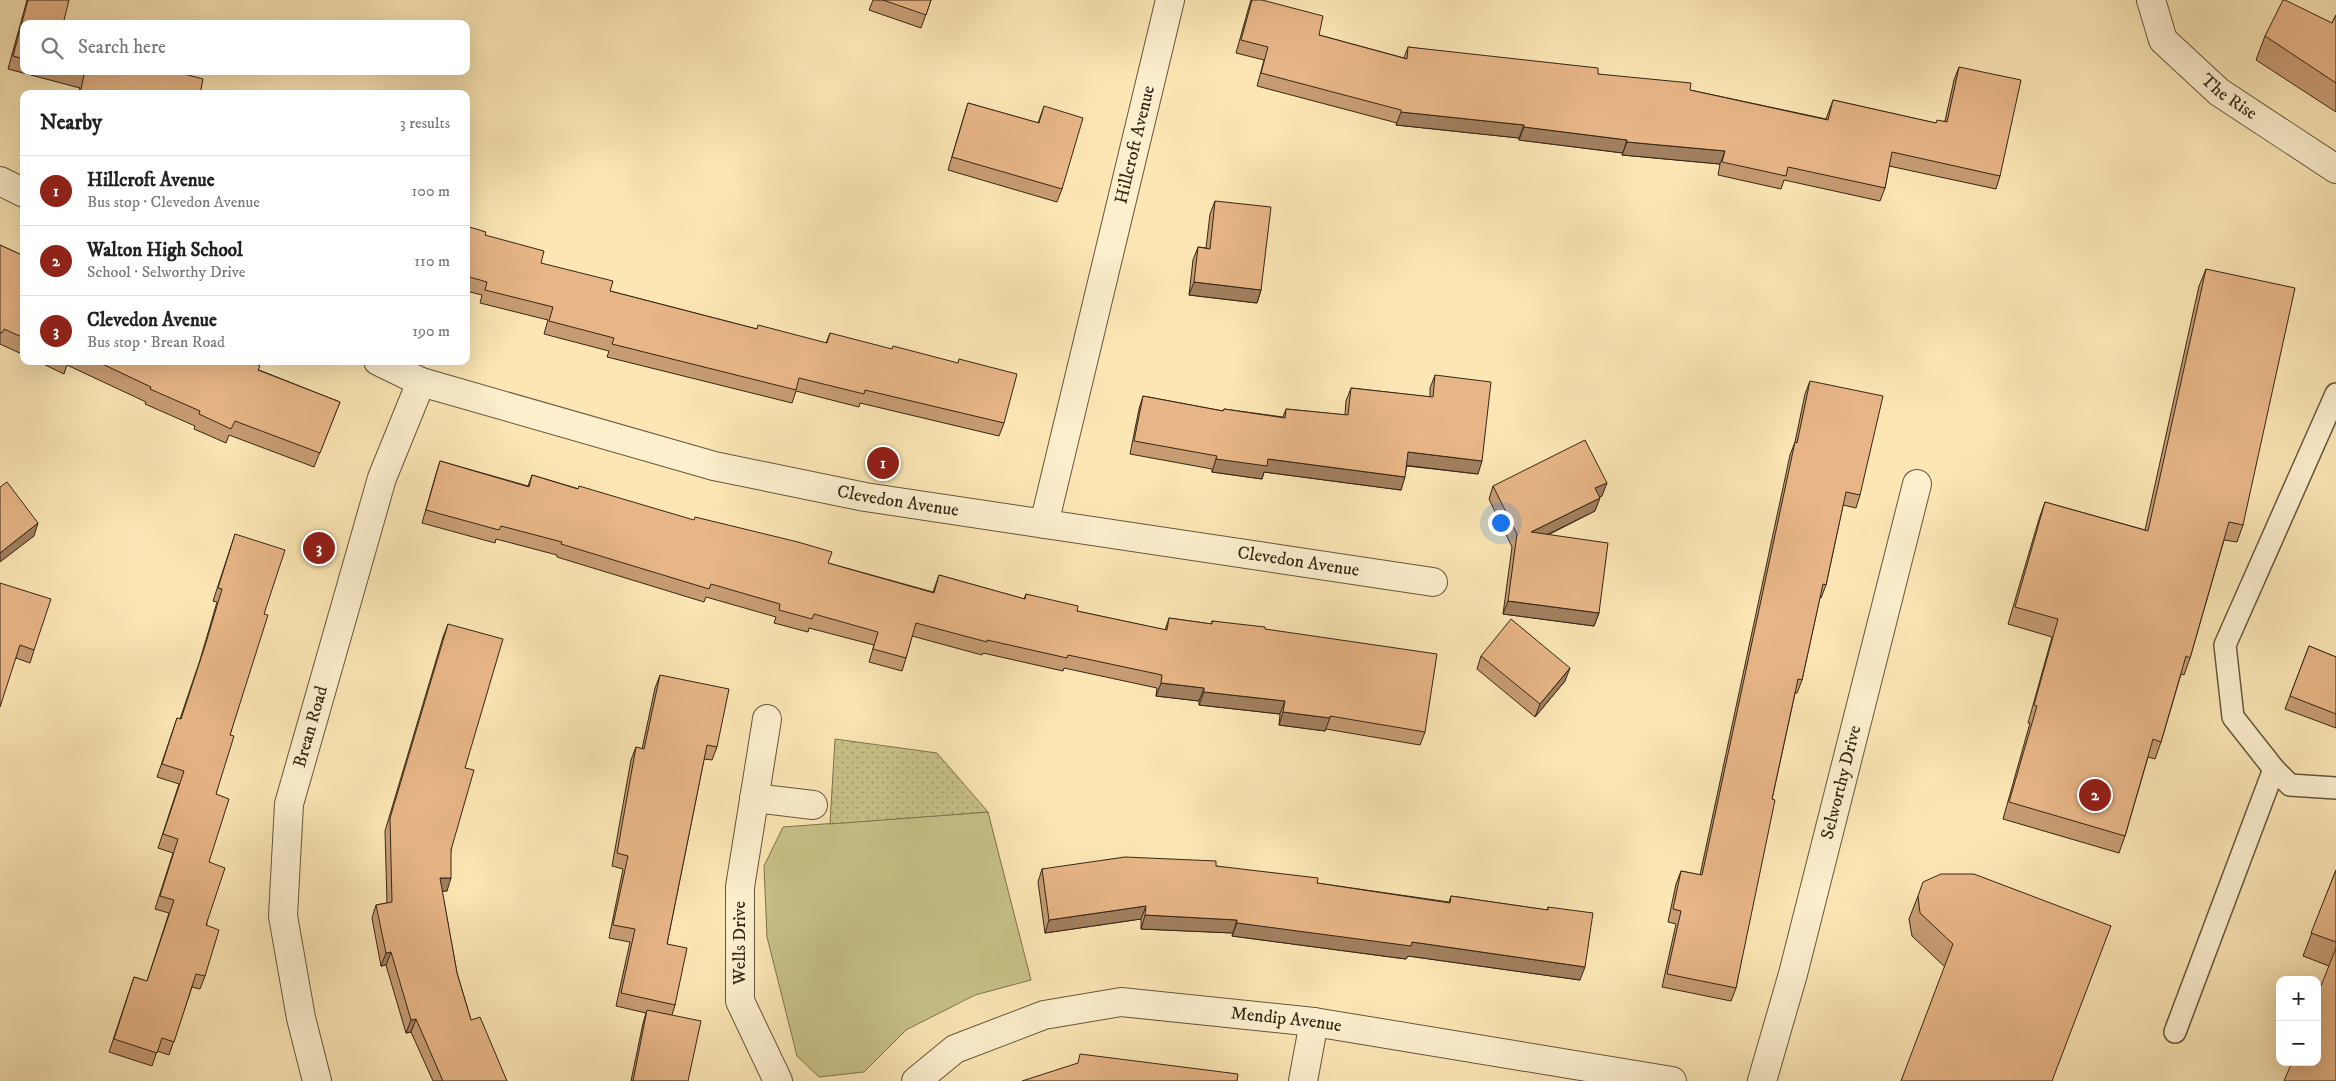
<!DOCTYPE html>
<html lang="en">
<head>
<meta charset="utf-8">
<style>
  :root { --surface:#fff; --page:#f6f6f6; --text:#222; --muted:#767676; --line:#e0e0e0; --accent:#8f2418 }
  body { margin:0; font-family:"IM FELL DW Pica",serif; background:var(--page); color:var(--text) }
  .controls { position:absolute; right:15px; bottom:15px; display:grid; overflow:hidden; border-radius:10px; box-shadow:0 5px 20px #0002 }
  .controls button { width:45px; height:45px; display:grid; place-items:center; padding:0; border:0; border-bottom:1px solid var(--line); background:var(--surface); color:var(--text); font:25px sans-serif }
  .you { position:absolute; left:1500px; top:522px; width:18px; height:18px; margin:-12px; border:4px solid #fff; border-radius:50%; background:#1a73e8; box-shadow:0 0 0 8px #1a73e833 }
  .badge { display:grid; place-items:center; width:32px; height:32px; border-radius:50%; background:var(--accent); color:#fff; font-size:16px; font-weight:700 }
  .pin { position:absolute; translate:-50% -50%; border:2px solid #fff; box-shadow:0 1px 5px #0006 }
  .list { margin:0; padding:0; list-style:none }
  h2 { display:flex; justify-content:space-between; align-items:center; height:65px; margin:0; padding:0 20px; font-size:21px }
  h2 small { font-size:16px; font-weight:400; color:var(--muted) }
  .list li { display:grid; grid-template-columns:32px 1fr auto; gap:15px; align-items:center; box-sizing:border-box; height:70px; padding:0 20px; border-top:1px solid var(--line) }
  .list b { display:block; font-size:19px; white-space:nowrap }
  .list p { margin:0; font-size:16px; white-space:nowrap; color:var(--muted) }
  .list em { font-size:16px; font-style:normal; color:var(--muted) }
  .icon { flex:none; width:28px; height:28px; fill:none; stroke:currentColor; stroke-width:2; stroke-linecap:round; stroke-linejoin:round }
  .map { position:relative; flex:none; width:2336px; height:1081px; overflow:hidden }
  .search { position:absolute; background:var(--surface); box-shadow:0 5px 20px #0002; left:20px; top:20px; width:450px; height:55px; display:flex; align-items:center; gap:12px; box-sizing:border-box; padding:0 18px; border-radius:10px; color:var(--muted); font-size:19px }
  .panel { position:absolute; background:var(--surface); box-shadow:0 5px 20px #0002; left:20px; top:90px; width:450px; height:275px; border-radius:10px }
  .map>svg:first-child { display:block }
  .grass { fill:#c7c287; stroke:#7e744e }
  .park { fill:url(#park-dots); stroke:#7e744e }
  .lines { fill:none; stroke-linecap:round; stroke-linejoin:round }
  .service-casing { stroke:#66563e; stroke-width:24 }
  .minor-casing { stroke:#66563e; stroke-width:30 }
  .tertiary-casing { stroke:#66563e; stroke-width:30 }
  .service { stroke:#fcefce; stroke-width:21 }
  .minor { stroke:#fcefce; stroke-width:28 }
  .tertiary { stroke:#fcefce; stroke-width:28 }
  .wall { fill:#c79c73; stroke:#352616 }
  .shaded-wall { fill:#a27f5e; stroke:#352616 }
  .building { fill:#e7b586; stroke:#352616 }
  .labels { text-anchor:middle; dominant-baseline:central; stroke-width:4.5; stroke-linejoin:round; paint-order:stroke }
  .street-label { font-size:18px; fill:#352616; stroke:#fcefce }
</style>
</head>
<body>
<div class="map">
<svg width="2336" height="1081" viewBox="0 0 2336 1081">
  <defs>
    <pattern id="park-dots" width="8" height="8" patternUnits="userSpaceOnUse" patternTransform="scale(1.25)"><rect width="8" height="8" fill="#c7c287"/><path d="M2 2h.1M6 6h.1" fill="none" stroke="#a29d6d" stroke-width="1.8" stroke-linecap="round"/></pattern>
  </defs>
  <rect width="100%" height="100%" fill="#fbe6b4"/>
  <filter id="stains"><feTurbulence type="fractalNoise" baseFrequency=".004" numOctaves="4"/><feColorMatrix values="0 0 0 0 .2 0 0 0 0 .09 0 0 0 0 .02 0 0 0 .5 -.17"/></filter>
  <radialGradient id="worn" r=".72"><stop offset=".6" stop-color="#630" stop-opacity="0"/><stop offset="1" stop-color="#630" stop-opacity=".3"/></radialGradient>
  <path class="grass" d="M988,812l43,168 -56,15 -69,35 -42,42 -45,5 -22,-21 -30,-119 -3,-71 19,-39z"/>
  <path class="park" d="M835,739l102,14 51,59 -158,12z"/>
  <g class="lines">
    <defs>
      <g id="service">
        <path d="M2336,394l-111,251 8,72 41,52 16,16 46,3"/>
        <path d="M2175,1032l99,-263"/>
      </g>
      <g id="minor">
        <path d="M0,181l24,12"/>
        <path id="s1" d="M378,361l43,21 293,84 151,31 568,85"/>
        <path id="s2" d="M1044,524l126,-524"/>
        <path d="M767,719l-27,168v114l38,80"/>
        <path d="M754,798l59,7"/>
        <path id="s3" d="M317,1081l-16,-63 -18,-102 6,-112 93,-326 39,-96"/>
        <path id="s4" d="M916,1081l39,-32 89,-34 77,-13 193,20 358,59"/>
        <path d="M1303,1081l11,-59"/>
        <path id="s5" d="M1762,1081l31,-107 124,-490"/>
      </g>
      <g id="tertiary">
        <path id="s6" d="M2151,0l12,40 56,52 117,77"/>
      </g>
    </defs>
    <use href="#service" class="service-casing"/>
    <use href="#minor" class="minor-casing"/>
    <use href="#tertiary" class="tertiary-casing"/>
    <use href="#service" class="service"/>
    <use href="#minor" class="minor"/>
    <use href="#tertiary" class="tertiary"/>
  </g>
  <g class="wall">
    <path d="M27,0h42l-45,24v47h149l27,23h-122l2,-6 -72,-19z"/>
    <path d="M873,0h58l-10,28 -52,-18z"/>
    <path d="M1251,0l68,35 85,23 4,-11 190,27 92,16 136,29 7,-19 102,23 10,-2 9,-41 5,-13 41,109 -4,13 -107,-23 -4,22 -5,13 -96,-21 -3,9 -63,-14 2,-11 -98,-9 1,-2 -104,-13v-2l-123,-13 1,-2 -140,-37 7,-26 -28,-7 12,-43z"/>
    <path d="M2336,15v97l-80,-52 9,-24 67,-13z"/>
    <path d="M968,103l70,20 6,-17 18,83 -5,13 -109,-32 16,-54z"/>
    <path d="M1215,201l46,89 -4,13 -68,-8 4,-35 5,-13 8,1 4,-34z"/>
    <path d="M466,226l75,37 69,28 147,38 69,14 4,-10 174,90 -5,13 -139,-33 -1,4 -63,-16 -4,12 -185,-46 2,-6 -65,-17 4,-14 -68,-17 2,-8 -16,-4z"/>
    <path d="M0,245l24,11v99l-24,-11z"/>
    <path d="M2206,269l37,256 -6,17 -13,-2 -34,118 -6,17 -3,-1 -20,68 -6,17 -7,-2 -23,79 -6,17 -116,-34 27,-96h-2l24,-86 -44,-13 31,-105 6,-17 100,28 54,-244z"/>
    <path d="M37,361h213l9,9 81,32 -26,65 -85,-32 -3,8 -32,-14 1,-3 -50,-22 1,-2 -79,-37 -3,9z"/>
    <path d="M1435,375l43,99 -71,-8 -6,24 -137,-18 -2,7 -50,-7v-3l-82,-15 9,-45 4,-13 80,15 1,-2 59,8 3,-8 59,6 1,-14 5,-13 79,9v-9z"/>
    <path d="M1810,381l50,114 -4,13 -13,-3 -17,80 -5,13 -1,-1 -18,83 -5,13h-2l-23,106 -36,189 -5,13 -69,-14 14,-63 -8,-2 8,-38 5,-13 19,4 90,-420 5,-13 10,-48z"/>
    <path d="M440,461l88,25 4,-11 296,88 105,29 6,-17 85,24 2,-5 51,17 88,19 4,-12 42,6 1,-3 53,8 160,103 -5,13 -94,-16 -1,2 -46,-6 1,-11 -81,-9v-4l-43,-5 1,-8 -93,-20 -1,3 -80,-18 -1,2 -70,-19 -6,22 -4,13 -33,-9 5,-17 -65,-17 -1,4 -34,-9 2,-6 -70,-20 -2,5 -147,-45v-2l-61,-16 -1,4 -73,-20 14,-49z"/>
    <path d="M1493,486l109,10 -3,1 -4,14 -47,24 51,78 -5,13 -91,-12 9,-67 -23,-48z"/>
    <path d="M235,534l29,80 -34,121 -14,59 -7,68 -4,114 -5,13 -8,-2 -23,68 -12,-4 -5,15 -43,-14 25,-75 13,4 22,-68 -14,-4 18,-56 -15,-5 21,-64 -22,-7 20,-59 3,1 20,-59 17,-58 -4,-1z"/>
    <path d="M0,583l34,67 -4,13 -14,-5z"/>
    <path d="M448,624l17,144 -14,82 -4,41h-5l15,82 14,47 36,61h-74l-22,-49 -5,1 -20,-68 -5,1 -9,-48 4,-13 11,-2 -2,-72 58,-194z"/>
    <path d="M2309,646l27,11v71l-51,-19z"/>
    <path d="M1481,656l84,25 -30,36 -58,-48z"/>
    <path d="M660,675l57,72 -5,13 -8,-1 -37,185 8,61 -3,10 16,66h-57l12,-58 3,-10 -30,-7 14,-64 -21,-4 14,-69 -11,-3 19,-106 5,-13 6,2 13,-61z"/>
    <path d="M1216,866l101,17 132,19 2,-6 96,14 1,-3 32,73 -172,-24 -2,3 -174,-23 1,-3 -92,-4v-10l-96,14 -7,-51 4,-13z"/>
    <path d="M2336,870v211l-7,-115 -26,-10z"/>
    <path d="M1918,896l193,30 -166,41 -33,-31 -3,-17z"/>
  </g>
  <g class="shaded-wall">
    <path d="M1401,112l123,13 -5,13 -123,-13z"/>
    <path d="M1524,127l103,13 -4,13 -104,-13z"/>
    <path d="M1627,142l98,9 -5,13 -98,-9z"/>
    <path d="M1194,282l67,8 -4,13 -68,-8z"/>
    <path d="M1408,452l74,9 -4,13 -75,-9z"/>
    <path d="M1216,459h52l137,18 -4,13 -137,-18 -2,7 -50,-7z"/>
    <path d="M1607,483l-5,13 -12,5 5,-13z"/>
    <path d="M1600,498l-5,13 -69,34 5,-13z"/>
    <path d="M38,523l-4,13 -34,26v-9z"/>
    <path d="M1508,601l91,12 -5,13 -91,-12z"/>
    <path d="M1570,668l-5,13 -30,36 5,-13z"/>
    <path d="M1161,683l43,5 -5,13 -43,-5z"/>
    <path d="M1204,692l81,9 -5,13 -81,-9z"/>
    <path d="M1283,712l47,6 -5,13 -46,-6z"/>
    <path d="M440,878h11l-4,13h-12z"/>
    <path d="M1146,906l-5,13 -96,14 4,-13z"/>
    <path d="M1145,915l92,5 -4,13 -92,-4z"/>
    <path d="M1237,923l175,19 173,25 -5,13 -172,-24 -2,3 -174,-23z"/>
    <path d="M391,952l-5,13 -5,1 5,-13z"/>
    <path d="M416,1019l-5,13 -5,1 5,-13z"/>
  </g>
  <g class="building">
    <path d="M28,0h41l-6,24h-39v35l-11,-3z"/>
    <path d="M883,0h48l-5,15z"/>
    <path d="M1252,0h10l61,16 -4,19 88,24 1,-12 190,21v6l93,9 -1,7 138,30 5,-20 103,23 1,-3 10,2 12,-55 62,13 -21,96 -108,-24 -7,36 -97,-21 -2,9 -64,-14 3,-11 -98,-9v-2l-103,-13v-2l-123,-13v-2l-140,-37 7,-26 -27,-7z"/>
    <path d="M2283,0h2l47,23 4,-8v68l-71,-47z"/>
    <path d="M70,71h103l30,8 -3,15h-120l4,-19z"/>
    <path d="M968,103l71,20 5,-17 39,12 -21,71 -110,-32z"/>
    <path d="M1215,201l56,6 -10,83 -67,-8 4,-35 12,2z"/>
    <path d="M466,226l20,6 -1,3 59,16 -3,12 72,18 -3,10 147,38 1,-4 69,18 3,-10 62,16 1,-3 65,17 1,-4 58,15 -13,49 -139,-33 -1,4 -65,-16 -3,12 -184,-46 2,-6 -65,-17 4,-14 -68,-17 2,-8 -21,-6z"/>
    <path d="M0,245l24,11v82l-20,-9 -2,4 -2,-1z"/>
    <path d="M2206,269l89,19 -52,237 -14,-3 -39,136 -4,-2 -25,86 -8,-3 -28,97 -116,-34 28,-96 -3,-1 24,-86 -43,-12 30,-105 103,29z"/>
    <path d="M96,361h154l10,5 -2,4 82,32 -20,51 -85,-32 -4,8 -32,-15 1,-3 -50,-22 1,-2z"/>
    <path d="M1435,375l56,7 -9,79 -74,-9 -3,25 -137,-18 -1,7 -51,-7 1,-3 -83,-15 9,-45 80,15 1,-2 61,9 1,-9 62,6 3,-27 82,9z"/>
    <path d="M1810,381l73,15 -23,99 -14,-3 -20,93 -3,-1 -21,96 -4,-1 -26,120 3,1 -39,188 -69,-14 14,-63 -8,-2 8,-38 21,4 93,-433 2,1z"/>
    <path d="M1585,440l22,43 -12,5 5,10 -69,34 77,11 -9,70 -91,-12 9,-67 -24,-48z"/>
    <path d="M440,461l89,26 3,-12 46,14 1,-3 115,34 1,-3 103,25 34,10 -4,11 106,30 5,-18 86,24 1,-5 52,12 -1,5 90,19 2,-12 43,6v-3l53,6v2l172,25 -12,78 -95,-16v2l-47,-6 2,-11 -81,-9v-4l-43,-5 1,-8 -94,-20 -1,3 -80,-18v2l-71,-19 -10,35 -33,-9 5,-17 -64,-18 -2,5 -33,-9 1,-6 -69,-20 -2,5 -148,-45 1,-2 -61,-16 -2,4 -73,-20z"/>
    <path d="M7,482l31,41 -38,30v-66z"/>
    <path d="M235,534l50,16 -21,64 4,1 -38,120 4,1 -18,58 13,5 -20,63 16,6 -19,57 13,5 -14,46 -9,-2 -22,68 -12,-4 -5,15 -43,-14 20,-62 13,4 27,-81 -14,-4 18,-57 -15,-5 21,-63 -22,-7 15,-46 4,1 24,-73 17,-57 -4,-1z"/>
    <path d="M0,583l51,16 -17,51 -14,-5 -20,62z"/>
    <path d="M1511,619l59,49 -30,36 -59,-48z"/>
    <path d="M448,624l55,15 -38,129 9,2 -23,80v28h-11l17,95 14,47 9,-3 27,64h-64l-27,-62 -5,1 -20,-68 -5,1 -10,-48 16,-3 -2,-84z"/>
    <path d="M2309,646l27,11v57l-46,-18z"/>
    <path d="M660,675l69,14 -12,58 -10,-2 -40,199 20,4 -12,57 -54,-12 14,-64 -22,-4 15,-69 -11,-3 19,-106 8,2z"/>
    <path d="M1125,857l91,4v5l102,12 -1,5 133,20 1,-7 97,14v-3l45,6 -8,54 -173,-25 -1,4 -174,-23v-3l-92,-5 1,-9 -97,14 -7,-51z"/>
    <path d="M2336,870v72l-25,-9z"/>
    <path d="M1941,874h33l137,52 -59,155h-151l52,-137 -33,-31 -2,-17 5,-14z"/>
    <path d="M2336,948v133h-52l8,-19h25v-66z"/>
    <path d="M647,1010l54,11 -13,60h-55z"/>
    <path d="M1080,1054l158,20 -1,7h-215l56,-18z"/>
  </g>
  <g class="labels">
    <g class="street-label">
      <text stroke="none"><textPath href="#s6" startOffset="129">The Rise</textPath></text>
      <text stroke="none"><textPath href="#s2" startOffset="390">Hillcroft Avenue</textPath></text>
      <text stroke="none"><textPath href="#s1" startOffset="540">Clevedon Avenue</textPath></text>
      <text stroke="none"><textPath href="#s1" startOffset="945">Clevedon Avenue</textPath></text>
      <text stroke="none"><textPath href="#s3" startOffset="361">Brean Road</textPath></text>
      <text stroke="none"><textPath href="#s5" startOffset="309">Selworthy Drive</textPath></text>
      <text transform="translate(740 943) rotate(-90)">Wells Drive</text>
      <text stroke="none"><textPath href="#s4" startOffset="390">Mendip Avenue</textPath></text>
    </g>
  </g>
  <rect width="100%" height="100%" filter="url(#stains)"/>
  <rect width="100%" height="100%" fill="url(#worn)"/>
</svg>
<div class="controls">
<button>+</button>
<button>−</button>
</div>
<div class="you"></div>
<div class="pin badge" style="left:883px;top:463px">1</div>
<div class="pin badge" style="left:2095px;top:795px">2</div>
<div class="pin badge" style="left:319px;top:548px">3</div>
<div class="search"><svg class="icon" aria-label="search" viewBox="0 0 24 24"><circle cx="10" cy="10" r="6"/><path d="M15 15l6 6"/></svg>Search here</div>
<section class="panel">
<h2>Nearby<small>3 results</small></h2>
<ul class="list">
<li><span class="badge">1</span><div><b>Hillcroft Avenue</b><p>Bus stop · Clevedon Avenue</p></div><em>100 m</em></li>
<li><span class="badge">2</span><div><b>Walton High School</b><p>School · Selworthy Drive</p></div><em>110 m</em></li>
<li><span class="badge">3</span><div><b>Clevedon Avenue</b><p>Bus stop · Brean Road</p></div><em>190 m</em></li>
</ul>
</section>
</div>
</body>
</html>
